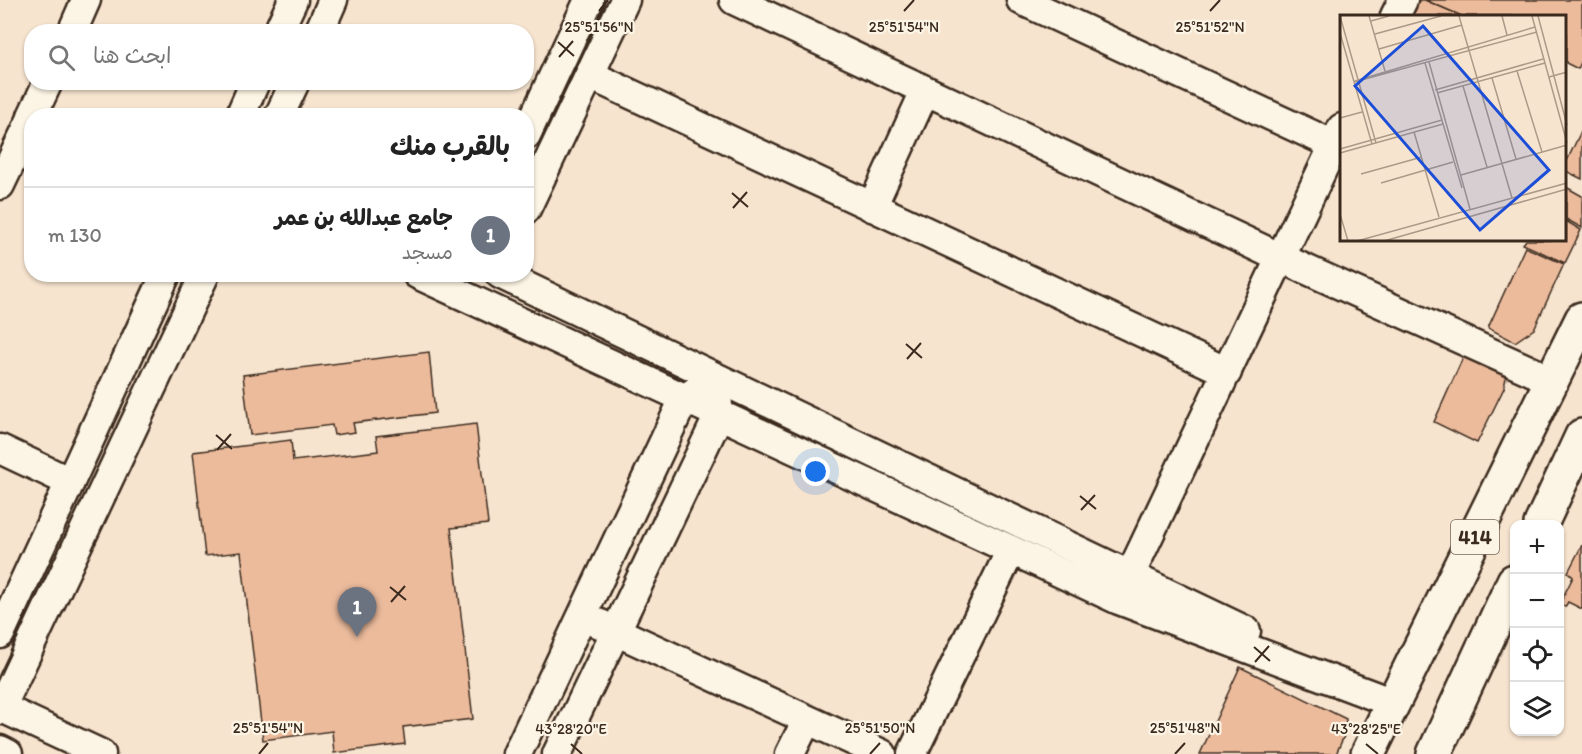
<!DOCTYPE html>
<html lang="ar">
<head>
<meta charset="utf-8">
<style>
  :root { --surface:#fff; --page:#f2f2f2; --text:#222; --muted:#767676; --line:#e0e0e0; --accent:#ea580c }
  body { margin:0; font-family:Itim,"Playpen Sans Arabic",sans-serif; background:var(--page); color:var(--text); direction:rtl }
  .controls { position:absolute; right:18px; bottom:18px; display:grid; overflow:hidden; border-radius:12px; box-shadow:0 2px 4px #0004 }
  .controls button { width:54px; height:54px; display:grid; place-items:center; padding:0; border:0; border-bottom:2px solid var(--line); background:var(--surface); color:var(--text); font:30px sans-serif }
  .you { position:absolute; left:816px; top:472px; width:21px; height:21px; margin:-15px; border:4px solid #fff; border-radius:50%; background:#1a73e8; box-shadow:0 0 0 9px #1a73e833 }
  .badge { display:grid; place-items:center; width:39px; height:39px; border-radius:50%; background:var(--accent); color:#fff; font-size:20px; font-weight:700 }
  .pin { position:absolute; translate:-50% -50px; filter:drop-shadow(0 2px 3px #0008) }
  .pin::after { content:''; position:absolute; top:32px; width:21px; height:18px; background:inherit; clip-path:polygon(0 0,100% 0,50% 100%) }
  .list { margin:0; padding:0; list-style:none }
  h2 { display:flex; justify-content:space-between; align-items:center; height:78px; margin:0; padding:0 24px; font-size:26px }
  h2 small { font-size:20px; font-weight:400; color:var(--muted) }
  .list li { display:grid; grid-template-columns:39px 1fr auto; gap:18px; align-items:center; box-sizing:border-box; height:96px; padding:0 24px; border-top:2px solid var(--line) }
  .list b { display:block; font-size:22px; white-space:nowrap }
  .list p { margin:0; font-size:20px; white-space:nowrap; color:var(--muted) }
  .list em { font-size:20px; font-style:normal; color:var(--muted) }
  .icon { flex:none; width:33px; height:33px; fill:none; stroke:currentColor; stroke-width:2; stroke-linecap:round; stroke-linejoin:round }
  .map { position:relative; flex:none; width:1582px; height:754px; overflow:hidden; direction:ltr }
  .search { position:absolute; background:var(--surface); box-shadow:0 2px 4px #0004; left:24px; top:24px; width:510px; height:66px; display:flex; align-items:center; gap:15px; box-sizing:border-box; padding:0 21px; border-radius:24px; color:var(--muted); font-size:22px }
  .panel { position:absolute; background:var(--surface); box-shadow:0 2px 4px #0004; left:24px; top:108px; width:510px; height:174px; border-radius:24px; direction:rtl }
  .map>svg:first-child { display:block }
  .building { fill:#ecbb9c; stroke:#3b2a1e; stroke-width:1.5 }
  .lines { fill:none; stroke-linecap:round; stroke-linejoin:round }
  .minor-casing { stroke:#3b2a1e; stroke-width:33 }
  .highway-casing { stroke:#3b2a1e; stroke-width:38 }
  .minor { stroke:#fcf5e5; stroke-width:28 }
  .highway { stroke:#fcf5e5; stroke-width:33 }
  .ticks { fill:none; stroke:#3b2a1e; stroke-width:2 }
  .labels { text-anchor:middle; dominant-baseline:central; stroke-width:4.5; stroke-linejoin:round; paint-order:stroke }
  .shield { fill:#fcf5e5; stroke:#75675a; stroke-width:1.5 }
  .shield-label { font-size:20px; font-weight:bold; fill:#3b2a1e }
  .inset-road { fill:none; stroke:#ac9a88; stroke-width:1.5 }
  .view { fill:#1d4ed8; fill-opacity:0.15; stroke:#1d4ed8; stroke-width:3 }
  .inset-edge { fill:none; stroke:#3b2a1e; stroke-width:3 }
  .ticks-label { font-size:15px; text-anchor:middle; fill:#3b2a1e; stroke:#fcf5e5; stroke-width:4.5; stroke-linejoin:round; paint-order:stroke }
</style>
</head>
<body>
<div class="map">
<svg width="1582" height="754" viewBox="0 0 1582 754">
  <rect width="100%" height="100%" fill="#f7e4cf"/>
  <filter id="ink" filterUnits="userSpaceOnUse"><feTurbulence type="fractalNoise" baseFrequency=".0167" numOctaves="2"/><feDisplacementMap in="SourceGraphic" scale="12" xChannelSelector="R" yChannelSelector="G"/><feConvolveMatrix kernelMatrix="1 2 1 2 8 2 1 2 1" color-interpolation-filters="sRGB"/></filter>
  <g filter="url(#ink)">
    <g class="building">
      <path d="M1418,0h7l37,16h-51z"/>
      <path d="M1425,0h157v60l-4,9 -12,-6v-47h-104z"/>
      <path d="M1582,129v50l-16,-8v-8z"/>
      <path d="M1566,187l16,9v32l-16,-9z"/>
      <path d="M1566,221l15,9 -16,33 -42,-19 3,-4h40z"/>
      <path d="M1525,247l39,17 -30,65 -19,13 -27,-14z"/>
      <path d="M429,352l6,61 -82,10 2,9 -21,3 -2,-10 -82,10 -7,-60z"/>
      <path d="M1465,353l42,19 -3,16 -27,55 -43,-21z"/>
      <path d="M476,424l12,100 -37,4 22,191 -70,8 2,17 -71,9 -2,-22 -69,9 -22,-188 -36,4 -12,-104 98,-12 2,21 85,-10 -2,-15z"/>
      <path d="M1582,545v64l-14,-7 -3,5 -5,-4 13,-26 -5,-5z"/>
      <path d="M1240,667l106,52 -2,17 -8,18h-136z"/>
    </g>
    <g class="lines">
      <defs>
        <g id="minor">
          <path d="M734,0l547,258 272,123"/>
          <path d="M1021,0l313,145"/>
          <path d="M1395,16l8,-16"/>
          <path d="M72,32l14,-32"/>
          <path d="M278,32l15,-32"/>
          <path d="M319,32l14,-32"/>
          <path d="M590,75l637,297"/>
          <path d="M32,116l16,-34"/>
          <path d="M240,116l15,-34"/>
          <path d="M279,116l16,-34"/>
          <path d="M526,135l63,-135"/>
          <path d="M0,185l32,-67"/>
          <path d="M872,207l53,-116"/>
          <path d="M526,209l99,-209"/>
          <path d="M417,274l702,326 274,103"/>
          <path d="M500,274l746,357"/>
          <path d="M0,449l70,33"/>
          <path d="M1123,590l219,-462"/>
          <path d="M598,623l284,131"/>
          <path d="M0,634l166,-360"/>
          <path d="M0,707l101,47"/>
          <path d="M0,710l205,-436"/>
          <path d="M0,750l8,4"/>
          <path d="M517,754l167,-355 31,-21 4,37 -162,339"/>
          <path d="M790,754l17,-34"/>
          <path d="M912,754l99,-204"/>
        </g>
        <g id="highway">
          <path d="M1541,524l41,-88"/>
          <path d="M1368,754l214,-435"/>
          <path d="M1434,754l80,-173"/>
        </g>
      </defs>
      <use href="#minor" class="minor-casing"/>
      <use href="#highway" class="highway-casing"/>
      <use href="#minor" class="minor"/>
      <use href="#highway" class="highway"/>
    </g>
  </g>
  <path class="ticks" d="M599,11l9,-11M904,11l10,-11M1210,11l10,-11M558,42l16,14M559,57l14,-16M732,193l16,14M733,208l14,-16M906,344l16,14M907,359l14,-16M216,435l16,14M217,450l14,-16M1080,496l16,13M1081,510l14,-15M390,587l16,13M391,602l14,-16M1254,647l16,14M1255,662l14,-16M571,744l11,10M1366,744l12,10M259,754l9,-11M870,754l10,-11M1175,754l10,-11"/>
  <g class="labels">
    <rect class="shield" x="1451" y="520" width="48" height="34" rx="4.5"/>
    <g class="shield-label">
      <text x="1475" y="537">414</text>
    </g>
  </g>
  <g transform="translate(1340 15)">
    <rect width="226" height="226" fill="#f7e4cf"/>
    <path class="inset-road" d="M0,1l36,127M29,1l16,55M119,1l53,182M162,1l5,19M192,1l35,127M198,1l29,109M31,6l18,-5M0,18l32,111M35,19l66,-18M39,34l83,-24M89,47l41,147M85,48l37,125M177,56l25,81M209,62l18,-5M152,63l24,81M15,66l180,-54M14,67l183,-50M123,71l24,81M95,75l108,-31M97,78l108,-30M0,103l22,-6M74,117l25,85M0,134l102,-29M0,138l103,-29M21,159l61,-17M121,160l106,-30M41,168l72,-21M0,199l8,27M17,226l210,-58M44,226l183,-52"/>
    <path class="view" d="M83,11l126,144 -69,60 -125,-144z"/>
    <rect width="226" height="226" class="inset-edge"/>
  </g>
  <g class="ticks-label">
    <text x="599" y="32">25°51'56"N</text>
    <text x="904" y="32">25°51'54"N</text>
    <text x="1210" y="32">25°51'52"N</text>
    <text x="268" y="733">25°51'54"N</text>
    <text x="880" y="733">25°51'50"N</text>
    <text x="1185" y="733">25°51'48"N</text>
    <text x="571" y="734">43°28'20"E</text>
    <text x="1366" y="734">43°28'25"E</text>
  </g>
</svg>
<div class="controls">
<button>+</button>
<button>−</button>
<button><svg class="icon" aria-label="locate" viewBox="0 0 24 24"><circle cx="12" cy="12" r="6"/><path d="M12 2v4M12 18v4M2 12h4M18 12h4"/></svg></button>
<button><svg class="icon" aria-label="layers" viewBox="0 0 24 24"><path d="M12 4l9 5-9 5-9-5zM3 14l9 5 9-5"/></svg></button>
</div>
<div class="you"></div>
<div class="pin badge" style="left:357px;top:637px;background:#6b7280">1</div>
<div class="search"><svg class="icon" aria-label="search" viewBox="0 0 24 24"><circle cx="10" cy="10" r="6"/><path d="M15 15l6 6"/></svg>ابحث هنا</div>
<section class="panel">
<h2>بالقرب منك<small></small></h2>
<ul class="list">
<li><span class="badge" style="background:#6b7280">1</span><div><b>جامع عبدالله بن عمر</b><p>مسجد</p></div><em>130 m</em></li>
</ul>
</section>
</div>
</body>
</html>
